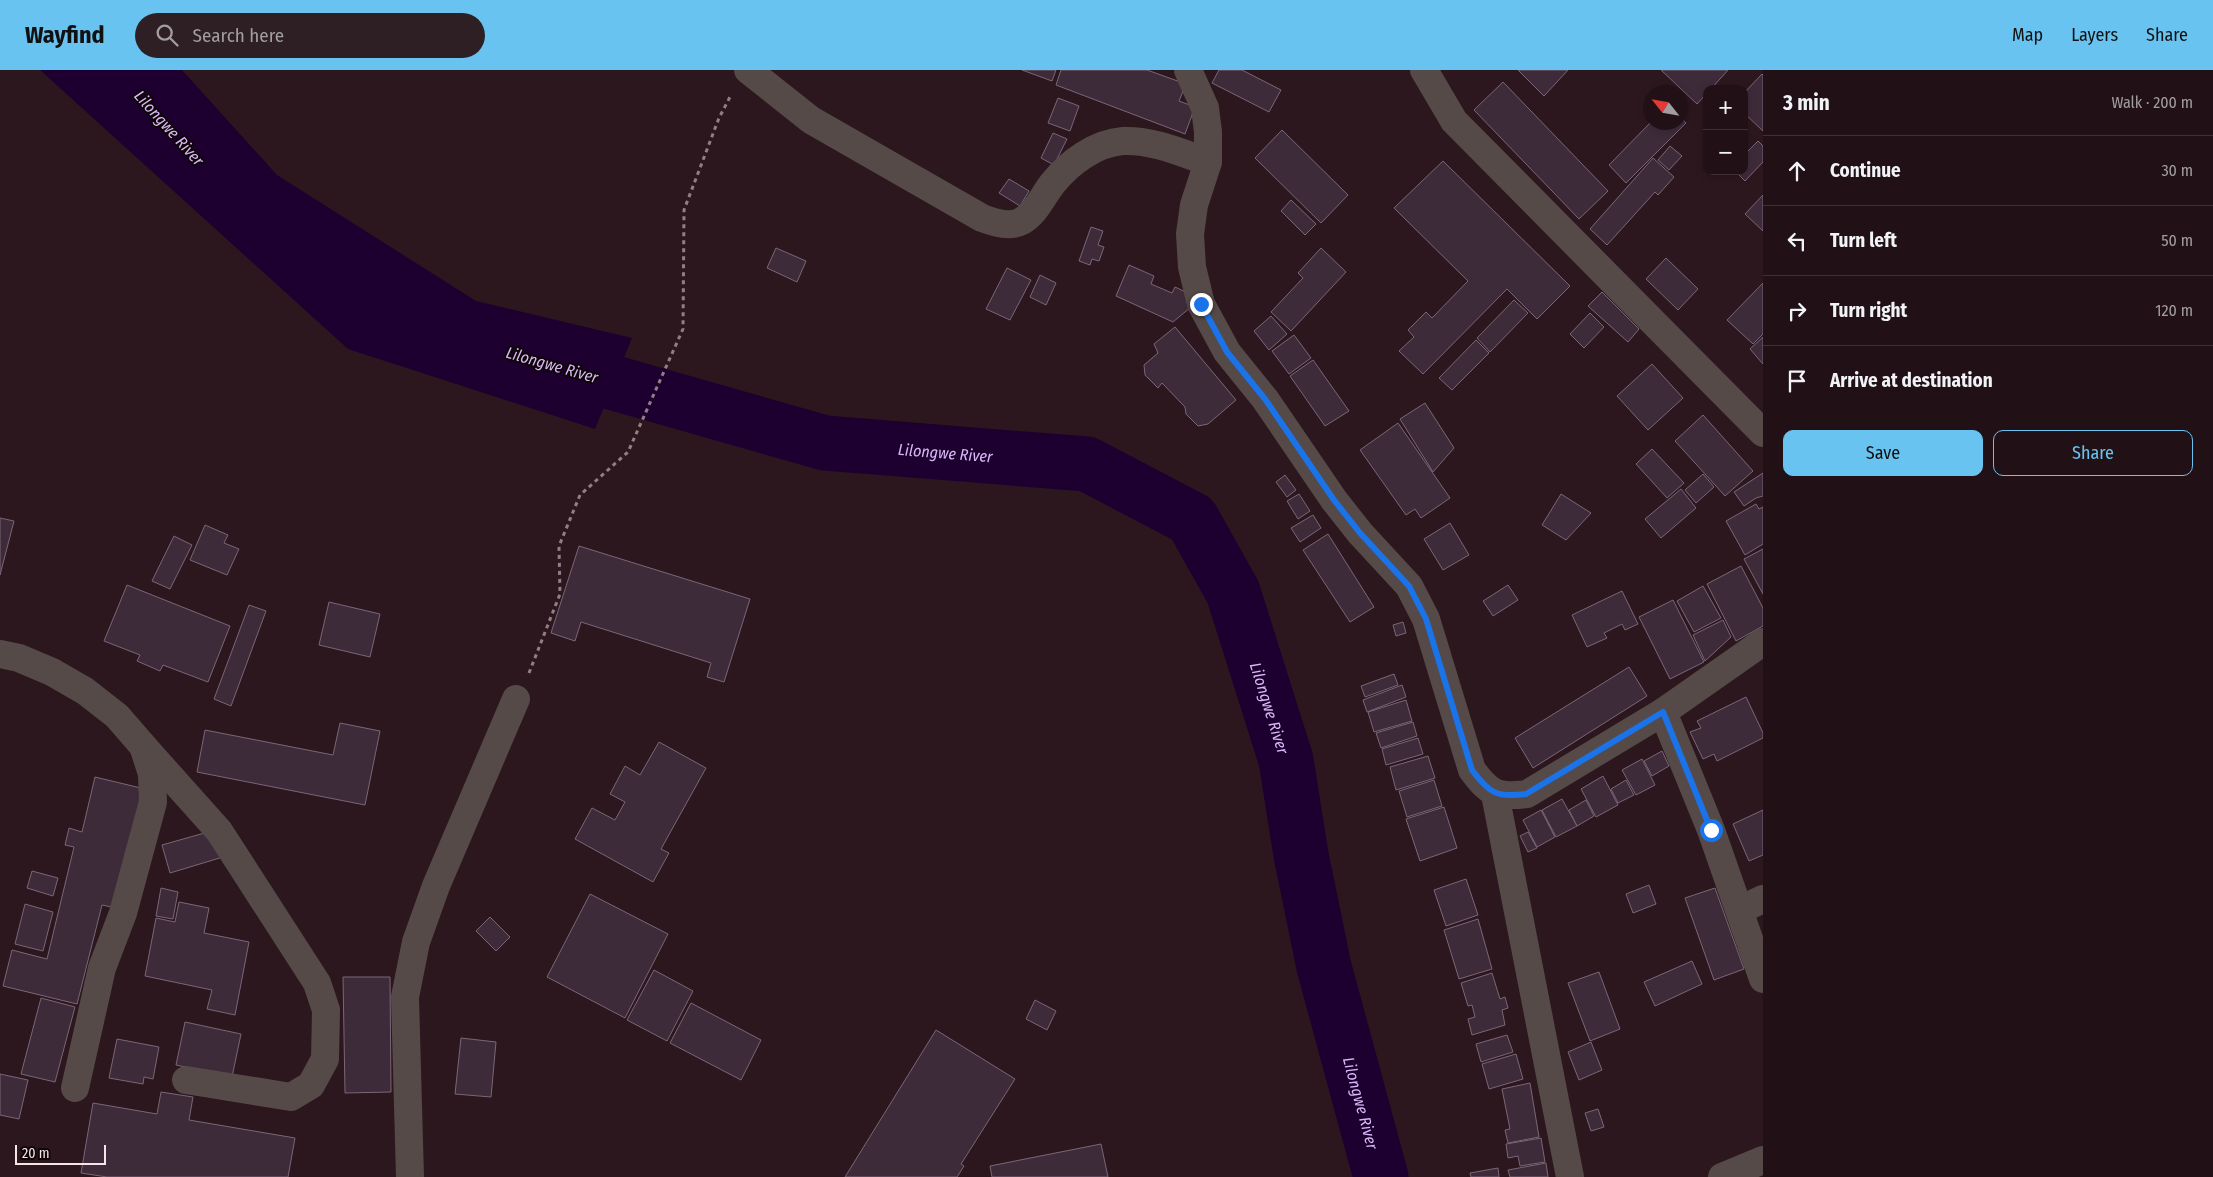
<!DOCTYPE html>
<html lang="en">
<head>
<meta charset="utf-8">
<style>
  :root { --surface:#211116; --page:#2d1f23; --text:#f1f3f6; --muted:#a29da1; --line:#3e3135; --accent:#69c3f1 }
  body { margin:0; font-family:"Fira Sans Condensed",sans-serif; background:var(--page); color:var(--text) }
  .controls { position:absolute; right:15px; top:15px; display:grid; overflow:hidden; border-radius:10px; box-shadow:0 2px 8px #0003 }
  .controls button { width:45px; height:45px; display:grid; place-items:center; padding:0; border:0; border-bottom:1px solid var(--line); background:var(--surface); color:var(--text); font:25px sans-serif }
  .compass { position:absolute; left:1643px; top:15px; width:45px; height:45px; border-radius:50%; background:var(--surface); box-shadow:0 2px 8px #0003; rotate:301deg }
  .scale { position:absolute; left:15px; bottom:12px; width:91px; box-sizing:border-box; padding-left:5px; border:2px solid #f5e5e9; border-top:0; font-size:14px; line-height:18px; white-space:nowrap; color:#f5e5e9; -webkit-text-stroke:4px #0f0608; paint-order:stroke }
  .stop { position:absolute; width:15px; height:15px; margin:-11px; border:4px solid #1a73e8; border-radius:50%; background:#fff }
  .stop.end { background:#1a73e8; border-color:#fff; box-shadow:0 1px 5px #0008 }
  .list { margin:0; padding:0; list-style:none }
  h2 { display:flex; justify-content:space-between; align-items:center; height:65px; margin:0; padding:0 20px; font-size:21px }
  h2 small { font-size:16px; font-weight:400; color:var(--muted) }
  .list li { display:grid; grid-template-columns:32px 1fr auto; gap:15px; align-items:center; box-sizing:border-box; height:70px; padding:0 20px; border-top:1px solid var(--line) }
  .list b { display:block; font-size:19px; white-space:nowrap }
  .list em { font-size:16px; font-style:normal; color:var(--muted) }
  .actions { display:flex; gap:10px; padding:15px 20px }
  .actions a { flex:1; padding:11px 0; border:1px solid var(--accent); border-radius:10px; text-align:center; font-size:18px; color:var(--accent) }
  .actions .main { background:var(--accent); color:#111 }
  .icon { flex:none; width:28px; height:28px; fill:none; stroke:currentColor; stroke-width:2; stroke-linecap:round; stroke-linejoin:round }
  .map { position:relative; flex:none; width:1763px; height:1107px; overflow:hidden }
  header { display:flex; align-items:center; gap:30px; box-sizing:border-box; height:70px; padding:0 25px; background:var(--accent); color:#111 }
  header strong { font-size:24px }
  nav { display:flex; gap:28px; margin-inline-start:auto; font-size:18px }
  .search { width:350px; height:45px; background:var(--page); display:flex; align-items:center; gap:12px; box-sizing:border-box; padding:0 18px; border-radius:28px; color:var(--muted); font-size:19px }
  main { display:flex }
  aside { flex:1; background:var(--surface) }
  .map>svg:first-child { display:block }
  .water { fill:#1d0030 }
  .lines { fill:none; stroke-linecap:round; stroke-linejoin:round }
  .river { stroke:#1d0030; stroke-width:55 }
  .building { fill:#3e2b3a; stroke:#7b6677 }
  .path { stroke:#927f85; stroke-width:3; stroke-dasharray:4 4; stroke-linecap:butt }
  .minor { stroke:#554a48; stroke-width:28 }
  .route { stroke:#1a73e8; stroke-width:6 }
  .labels { text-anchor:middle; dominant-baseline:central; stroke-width:4; stroke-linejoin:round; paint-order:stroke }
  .water-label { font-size:16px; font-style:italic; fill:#d9b8f7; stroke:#0f0608 }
</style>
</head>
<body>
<header>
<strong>Wayfind</strong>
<div class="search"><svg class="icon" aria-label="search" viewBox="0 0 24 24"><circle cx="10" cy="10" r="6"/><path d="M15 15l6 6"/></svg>Search here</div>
<nav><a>Map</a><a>Layers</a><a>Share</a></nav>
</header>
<main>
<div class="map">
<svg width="1763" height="1107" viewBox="0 0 1763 1107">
  <rect width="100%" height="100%" fill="#2c171e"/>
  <path class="water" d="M40,0h142l95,105 199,126 156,37 -37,91 -247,-80z"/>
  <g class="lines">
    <path class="river" id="s1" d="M541,292l284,81 262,21 105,55 41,73 53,168 15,95 23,112 57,210"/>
  </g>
  <g class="building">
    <path d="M1022,0h34l-4,11z"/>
    <path d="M1061,0h86l39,14 -7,17 16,6 -10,27 -129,-49z"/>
    <path d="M1219,0h23l39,20 -12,22 -57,-29z"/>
    <path d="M1518,0h50l-24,26z"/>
    <path d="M1661,0h67l-17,19h-4v4l-10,11z"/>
    <path d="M1762,4l1,1v56l-19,-18 3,-4 -3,-3v-13z"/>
    <path d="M1503,12l105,109 -29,28 -105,-109z"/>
    <path d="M1058,28l21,8 -9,25 -22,-8z"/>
    <path d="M1680,47l6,6 -60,60 -17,-18 42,-43h29z"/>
    <path d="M1282,60l66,65 -27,28 -66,-65z"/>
    <path d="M1053,63l14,6 -13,26 -13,-7z"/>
    <path d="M1758,71l5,5v16l-18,19 -10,-10h9v-16z"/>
    <path d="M1670,76l12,10 -13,14 -11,-10z"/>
    <path d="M1653,88l21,19 -16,18 -3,-3 -48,53 -17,-16z"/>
    <path d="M1443,91l127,125 -33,33 -30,-30 -84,85 -24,-23 15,-14 -6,-7 18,-18 6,6 36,-37 -74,-73z"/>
    <path d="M1009,109l20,12 -9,15 -21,-13z"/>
    <path d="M1763,125v36l-18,-17z"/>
    <path d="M1291,130l25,24 -11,11 -24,-24z"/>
    <path d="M1091,157l12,4 -5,14 6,2 -5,14 -7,-2 -2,6 -11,-4z"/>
    <path d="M776,178l30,13 -9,21 -30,-14z"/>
    <path d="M1321,178l25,24 -55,59 -20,-19 32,-34 -5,-5z"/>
    <path d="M1666,188l32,31 -20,21 -32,-31z"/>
    <path d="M1129,195l25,11 -3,8 21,9 3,-6 15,7 1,13 -18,15 -57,-26z"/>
    <path d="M1007,198l24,12 -21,40 -24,-11z"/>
    <path d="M1040,205l16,8 -10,22 -16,-8z"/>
    <path d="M1763,213v51l-10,10 -26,-24z"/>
    <path d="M1602,222l37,37 -11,13 -40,-36z"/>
    <path d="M1514,230l14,13 -38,39 -13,-14z"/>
    <path d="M1590,243l14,14 -20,21 -14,-14z"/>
    <path d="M1271,246l16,18 -18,16 -15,-19z"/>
    <path d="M1175,257l61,73 -28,24 -10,2 -12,-12 -1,-7 -23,-24 -4,5 -13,-13 -1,-10 14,-12 -4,-9z"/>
    <path d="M1294,265l17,23 -22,16 -17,-23z"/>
    <path d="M1763,267v27l-13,-15z"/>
    <path d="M1476,270l13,13 -37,37 -13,-12z"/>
    <path d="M1313,290l36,51 -24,15 -35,-50z"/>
    <path d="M1652,294l31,34 -35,32 -31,-34z"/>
    <path d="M1425,333l29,45 -21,24 -33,-53z"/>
    <path d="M1703,345l50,56 -28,25 -50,-55z"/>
    <path d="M1398,353l52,75 -29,20 -6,-9 -9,6 -46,-65z"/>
    <path d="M1652,379l32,34 -17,15 -31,-34z"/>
    <path d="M1763,403v23l-7,2 -12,8 -10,-14z"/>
    <path d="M1703,404l11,13 -18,16 -11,-13z"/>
    <path d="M1285,405l11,15 -9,7 -11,-15z"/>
    <path d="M1681,419l15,19 -35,30 -16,-19z"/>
    <path d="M1299,424l11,17 -12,8 -11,-18z"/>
    <path d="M1561,424l30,19 -25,27 -24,-15z"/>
    <path d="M1756,434l3,5 4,-2v37l-18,11 -19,-34z"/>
    <path d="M1313,445l8,13 -21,14 -9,-14z"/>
    <path d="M0,448l14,3 -14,54z"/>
    <path d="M1450,453l19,32 -26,15 -19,-31z"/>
    <path d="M205,455l23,10 -4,8 15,6 -12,26 -37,-15z"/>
    <path d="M1328,464l46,73 -24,15 -47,-72z"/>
    <path d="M174,466l18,9 -22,44 -18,-8z"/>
    <path d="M579,476l171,53 -26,83 -17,-5 4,-14 -130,-41 -6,19 -24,-8z"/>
    <path d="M1763,479v45l-19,-35z"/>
    <path d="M1741,496l22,42v18l-27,15 -29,-57z"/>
    <path d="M127,515l103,41 -22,56 -45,-17 -3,6 -23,-10 3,-6 -36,-14z"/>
    <path d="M1508,515l10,15 -25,16 -10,-15z"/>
    <path d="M1703,516l18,32 -27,14 -17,-31z"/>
    <path d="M1622,521l16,33 -13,6 -3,-6 -18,9 3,5 -20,9 -15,-32z"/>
    <path d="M1673,530l31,62 -34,17 -31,-62z"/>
    <path d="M329,532l51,12 -10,43 -51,-12z"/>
    <path d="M249,535l17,6 -35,95 -17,-7z"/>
    <path d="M1723,550l8,17 -26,24 -12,-26z"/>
    <path d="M1403,552l3,11 -10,3 -3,-11z"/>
    <path d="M1629,597l18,29 -114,72 -18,-30z"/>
    <path d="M1394,604l4,11 -33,12 -4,-11z"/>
    <path d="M1402,615l4,12 -39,15 -4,-12z"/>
    <path d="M1746,627l17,36v5l-46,23 -3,-7 -11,5 -13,-27 11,-4 -4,-7z"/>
    <path d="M1406,630l6,21 -38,11 -6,-20z"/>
    <path d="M1413,652l4,14 -36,12 -5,-15z"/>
    <path d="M340,653l40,8 -15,74 -168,-33 8,-42 128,25z"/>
    <path d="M1418,668l5,16 -37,11 -4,-16z"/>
    <path d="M659,672l47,26 -45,81 8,4 -16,29 -78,-43 17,-31 23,12 10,-18 -15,-8 15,-28 15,9z"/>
    <path d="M1662,681l7,15 -17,10 -8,-15z"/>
    <path d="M1428,686l7,22 -39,12 -6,-23z"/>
    <path d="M1642,689l13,26 -19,10 -14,-25z"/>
    <path d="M1603,706l15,29 -22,12 -15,-28z"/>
    <path d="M95,707l50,12 -29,119 -14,-3 -25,99 -74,-18 9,-36 35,9 27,-112 -9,-2 4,-17 13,4z"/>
    <path d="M1434,710l8,26 -35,11 -8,-26z"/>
    <path d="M1626,710l8,15 -16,8 -7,-14z"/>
    <path d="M1562,729l15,27 -21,11 -14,-27z"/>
    <path d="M1586,730l8,16 -17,10 -8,-16z"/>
    <path d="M1444,737l13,41 -37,13 -14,-42z"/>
    <path d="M1541,740l14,27 -18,10 -14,-27z"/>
    <path d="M1763,740v45l-14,6 -16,-37z"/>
    <path d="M215,760l8,27 -53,16 -8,-28z"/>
    <path d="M1528,762l9,16 -9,4 -8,-16z"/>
    <path d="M32,801l26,7 -5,18 -26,-8z"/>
    <path d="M1466,809l12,36 -32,11 -12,-36z"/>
    <path d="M1649,815l7,19 -23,9 -7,-19z"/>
    <path d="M161,818l17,4 -5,27 -17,-3z"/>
    <path d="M1715,818l29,81 -30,11 -29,-82z"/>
    <path d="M590,824l78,40 -43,84 -78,-41z"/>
    <path d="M179,832l30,6 -5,25 45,9 -14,73 -28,-6 5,-19 -67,-14 11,-58 19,4z"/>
    <path d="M25,834l28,8 -10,39 -28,-7z"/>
    <path d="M490,847l20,20 -14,14 -20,-20z"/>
    <path d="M1478,849l14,50 -33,10 -15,-49z"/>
    <path d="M1692,891l10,23 -47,22 -11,-24z"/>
    <path d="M654,900l39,21 -26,50 -40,-21z"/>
    <path d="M1599,902l21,57 -30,12 -22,-58z"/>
    <path d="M1492,903l8,26 5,-2 3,11 -6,2 3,15 -33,10 -4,-16 7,-2 -3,-12 -4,1 -7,-23z"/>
    <path d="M343,907h47l1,115 -46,1z"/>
    <path d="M41,928l34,9 -20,75 -34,-8z"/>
    <path d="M1035,930l21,11 -9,19 -21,-11z"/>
    <path d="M691,933l70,37 -20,40 -71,-37z"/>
    <path d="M185,952l56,12 -9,43 -56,-12z"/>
    <path d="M936,960l79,49 -54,85 3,2 -7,11h-112z"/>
    <path d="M1507,965l6,17 -32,10 -5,-18z"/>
    <path d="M461,968l35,4 -5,55 -36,-3z"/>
    <path d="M117,969l42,8 -6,32 -9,-2 -1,7 -34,-6z"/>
    <path d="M1591,972l11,28 -23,10 -11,-28z"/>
    <path d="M1516,984l7,25 -34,10 -7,-25z"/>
    <path d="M0,1004l28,6 -9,39 -19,-4z"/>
    <path d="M1530,1013l9,54 -31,6 -3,-13 5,-1 -8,-40z"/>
    <path d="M161,1022l32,5 -4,23 106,18 -7,39h-181l-26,-4 12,-70 64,11z"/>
    <path d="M1598,1039l6,18 -13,4 -6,-18z"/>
    <path d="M1541,1068l4,24 -25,4 -2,-10 -10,2 -2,-14z"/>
    <path d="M1101,1074l7,33h-116l-2,-11z"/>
    <path d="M1546,1093l2,14h-38l-2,-7z"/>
    <path d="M1498,1098l1,9h-28l-1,-4z"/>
  </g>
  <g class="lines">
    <path class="path" d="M529,603l31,-79 -1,-48 21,-51 48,-43 55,-123 1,-119 35,-92 12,-23"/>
    <g class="minor">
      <path d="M748,0l63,50 171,98c12,4 27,10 40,3 15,-9 21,-26 31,-38 17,-21 43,-40 70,-42 30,-1 57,11 85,21"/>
      <path d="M1188,0l17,38 3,24v30l-14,43 -4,29 2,33 9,37 26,48 38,47 69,101 26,33 49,53 17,33 46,151c17,23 25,28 55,24l136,-82 100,-70"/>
      <path d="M1424,0l30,51 309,312"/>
      <path d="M0,584l19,4 33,14 33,19 32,25 26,30 9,28 1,28 -30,111 -21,55 -27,120"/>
      <path d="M1663,642l48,118 52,149"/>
      <path d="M143,676l76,85 98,152 9,27 -1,49 -14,26 -20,12 -105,-17"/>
      <path d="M1495,724l75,383"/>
      <path d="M1740,840l23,-11"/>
      <path d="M410,1107l-5,-180 11,-55 20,-56 80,-187"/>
      <path d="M1722,1107l41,-17"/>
    </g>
  </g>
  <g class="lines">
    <path class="route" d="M1201,234l26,48 38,47 69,101 26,33 49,53 17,33 46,151c17,23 25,28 54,24l137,-82 48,118"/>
  </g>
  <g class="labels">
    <g class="water-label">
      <text transform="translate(169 58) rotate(48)">Lilongwe River</text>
      <text transform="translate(552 295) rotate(16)">Lilongwe River</text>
      <text stroke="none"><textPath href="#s1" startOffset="416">Lilongwe River</textPath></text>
      <text stroke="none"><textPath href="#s1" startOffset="882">Lilongwe River</textPath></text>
      <text stroke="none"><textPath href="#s1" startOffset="1288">Lilongwe River</textPath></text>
    </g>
  </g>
</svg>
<div class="controls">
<button>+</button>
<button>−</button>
</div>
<svg class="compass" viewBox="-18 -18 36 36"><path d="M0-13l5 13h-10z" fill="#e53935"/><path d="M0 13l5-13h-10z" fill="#a29da1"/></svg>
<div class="scale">20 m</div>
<div class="stop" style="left:1711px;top:760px"></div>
<div class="stop end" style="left:1201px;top:234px"></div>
</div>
<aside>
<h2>3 min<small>Walk · 200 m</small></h2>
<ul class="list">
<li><svg class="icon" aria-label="ahead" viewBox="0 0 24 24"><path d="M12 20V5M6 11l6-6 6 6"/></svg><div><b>Continue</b></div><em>30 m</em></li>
<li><svg class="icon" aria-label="left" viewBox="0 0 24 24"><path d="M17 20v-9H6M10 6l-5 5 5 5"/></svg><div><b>Turn left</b></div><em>50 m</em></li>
<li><svg class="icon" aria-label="right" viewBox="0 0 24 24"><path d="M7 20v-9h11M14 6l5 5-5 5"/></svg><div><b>Turn right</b></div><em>120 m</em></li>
<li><svg class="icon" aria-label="arrive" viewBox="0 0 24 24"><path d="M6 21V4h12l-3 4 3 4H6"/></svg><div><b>Arrive at destination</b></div></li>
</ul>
<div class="actions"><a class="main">Save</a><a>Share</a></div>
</aside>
</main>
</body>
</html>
